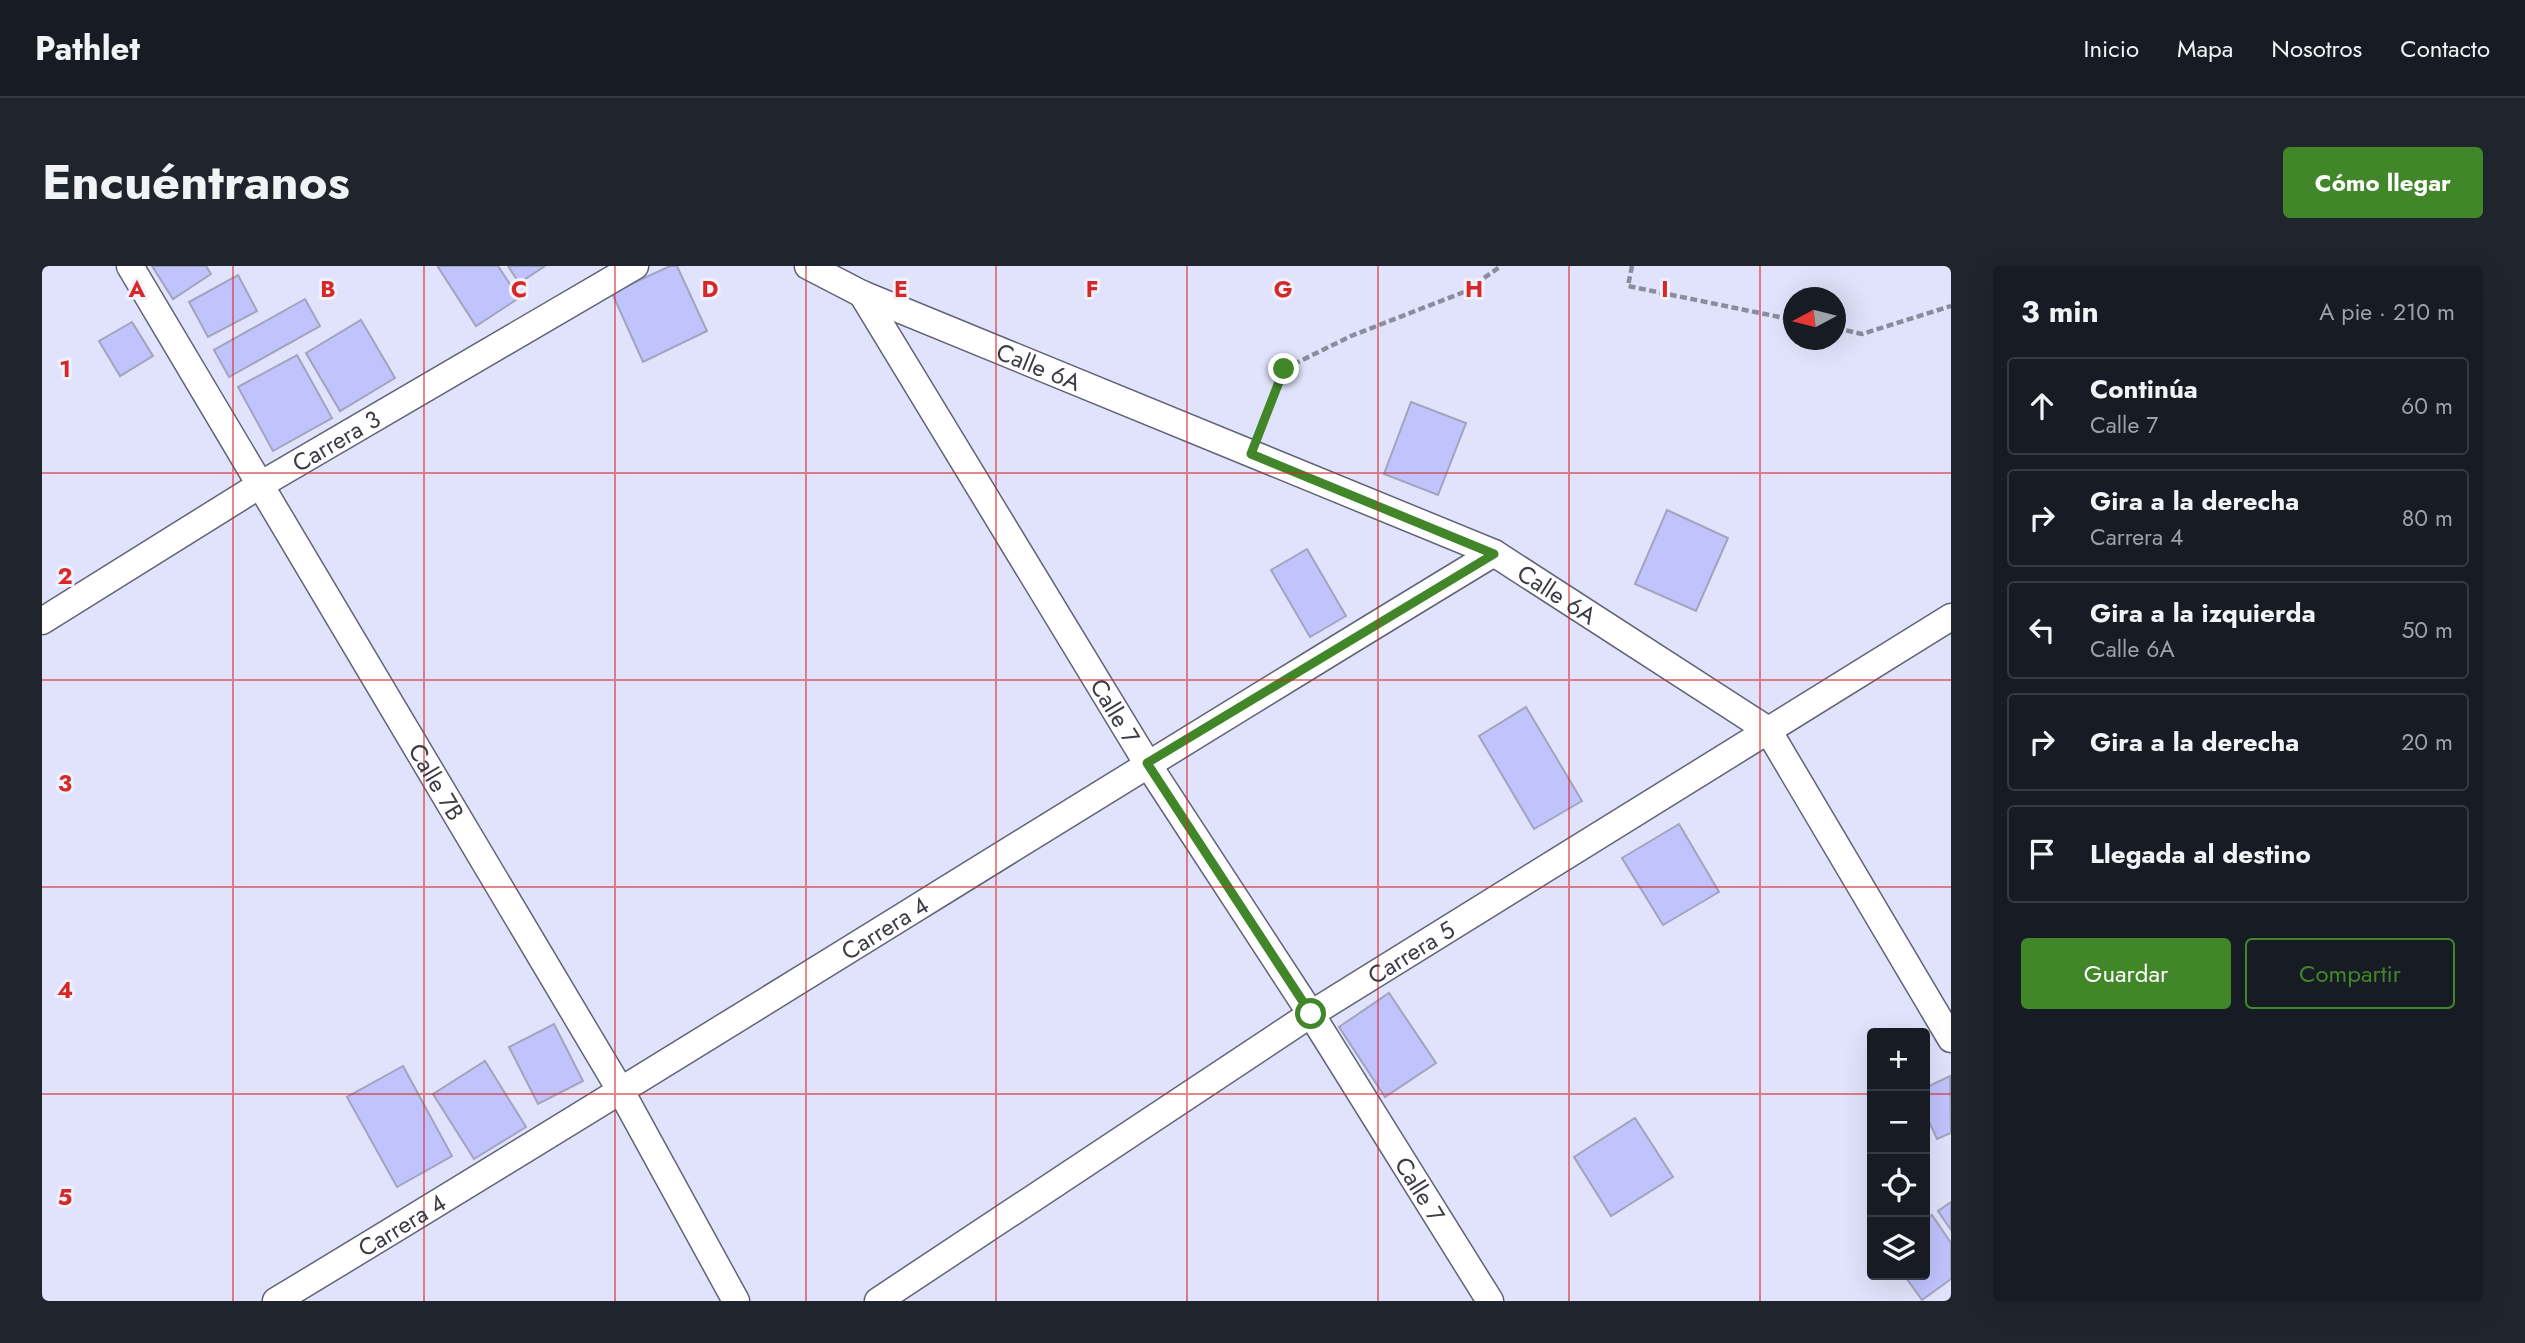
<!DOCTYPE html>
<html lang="es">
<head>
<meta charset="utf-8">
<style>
  :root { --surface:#171b24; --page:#20242c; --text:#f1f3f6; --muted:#9ea1a6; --line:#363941; --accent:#42862a }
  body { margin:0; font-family:Jost,sans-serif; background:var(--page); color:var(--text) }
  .controls { position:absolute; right:21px; bottom:21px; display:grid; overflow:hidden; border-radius:7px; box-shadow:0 7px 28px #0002 }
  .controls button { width:63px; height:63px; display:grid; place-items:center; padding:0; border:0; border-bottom:2px solid var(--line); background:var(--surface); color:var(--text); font:35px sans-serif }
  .compass { position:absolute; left:1741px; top:21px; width:63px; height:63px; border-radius:50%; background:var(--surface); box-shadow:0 7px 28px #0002; rotate:263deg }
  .stop { position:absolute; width:21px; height:21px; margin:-16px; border:5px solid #42862a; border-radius:50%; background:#fff }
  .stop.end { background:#42862a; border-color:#fff; box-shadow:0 2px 7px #0008 }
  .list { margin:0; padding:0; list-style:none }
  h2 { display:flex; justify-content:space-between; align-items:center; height:91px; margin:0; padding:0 28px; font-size:30px }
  h2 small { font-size:23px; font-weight:400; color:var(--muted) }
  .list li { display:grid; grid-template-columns:46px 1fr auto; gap:21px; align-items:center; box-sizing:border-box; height:98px; margin:0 14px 14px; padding:0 14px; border:2px solid var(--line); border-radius:7px }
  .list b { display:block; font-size:26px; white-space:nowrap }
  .list p { margin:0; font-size:23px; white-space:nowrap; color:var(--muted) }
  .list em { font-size:23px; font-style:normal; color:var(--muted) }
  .actions { display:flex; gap:14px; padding:21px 28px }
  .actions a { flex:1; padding:16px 0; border:2px solid var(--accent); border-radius:7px; text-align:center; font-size:24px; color:var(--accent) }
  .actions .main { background:var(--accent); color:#fff }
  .icon { flex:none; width:38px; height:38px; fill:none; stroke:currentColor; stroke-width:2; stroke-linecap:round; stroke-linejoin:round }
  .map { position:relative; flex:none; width:1909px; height:1035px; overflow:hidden; border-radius:7px }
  header { display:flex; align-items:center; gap:42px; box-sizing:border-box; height:98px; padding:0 35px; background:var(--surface); border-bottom:2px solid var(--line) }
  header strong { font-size:33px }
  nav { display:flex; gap:38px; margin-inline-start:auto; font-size:24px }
  .intro { display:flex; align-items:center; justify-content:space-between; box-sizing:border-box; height:168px; padding:0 42px }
  h1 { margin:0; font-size:49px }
  .button { padding:18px 32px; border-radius:7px; background:var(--accent); color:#fff; font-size:24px; font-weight:700 }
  main { display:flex; gap:42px; padding:0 42px }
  aside { flex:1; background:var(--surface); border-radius:7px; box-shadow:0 7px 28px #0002 }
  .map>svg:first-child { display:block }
  .building { fill:#c0c3fd; stroke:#a2a4bb; stroke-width:2 }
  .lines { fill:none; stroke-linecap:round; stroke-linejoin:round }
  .minor-casing { stroke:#616378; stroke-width:29 }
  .path { stroke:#8b8d9e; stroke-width:4.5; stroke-dasharray:7 3.5; stroke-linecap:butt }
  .minor { stroke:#fff; stroke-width:26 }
  .route { stroke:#42862a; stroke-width:9 }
  .grid { fill:none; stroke:#d62828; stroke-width:2; stroke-opacity:0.55 }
  .labels { text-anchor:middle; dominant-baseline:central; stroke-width:6; stroke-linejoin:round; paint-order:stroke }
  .street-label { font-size:24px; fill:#3b3c46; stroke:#f0f1fb }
  .grid-label { font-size:23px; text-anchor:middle; font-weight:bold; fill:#d62828; stroke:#f0f1fb; stroke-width:6; stroke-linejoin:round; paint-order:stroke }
</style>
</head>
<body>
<header>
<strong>Pathlet</strong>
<nav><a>Inicio</a><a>Mapa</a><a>Nosotros</a><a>Contacto</a></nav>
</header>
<div class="intro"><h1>Encuéntranos</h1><a class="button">Cómo llegar</a></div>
<main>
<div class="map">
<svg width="1909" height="1035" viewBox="0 0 1909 1035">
  <rect width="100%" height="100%" fill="#e0e3fb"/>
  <g class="building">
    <path d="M110,0h54l5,8 -38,25z"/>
    <path d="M399,0h57l21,32 -43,28 -38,-59z"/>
    <path d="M466,0h37l-26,17z"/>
    <path d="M628,0h7l30,65 -64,31 -31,-69z"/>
    <path d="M196,9l19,36 -49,26 -19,-35z"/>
    <path d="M263,33l15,27 -91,51 -15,-27z"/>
    <path d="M319,54l34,58 -55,33 -34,-58z"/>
    <path d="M90,56l21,34 -33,20 -21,-35z"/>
    <path d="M255,89l35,63 -59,33 -35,-64z"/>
    <path d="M1369,136l55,21 -28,72 -54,-21z"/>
    <path d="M1625,244l61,28 -32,73 -61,-27z"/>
    <path d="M1265,283l39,67 -36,21 -39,-67z"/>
    <path d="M1484,441l56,94 -48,28 -55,-93z"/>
    <path d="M1637,558l40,68 -56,33 -41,-67z"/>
    <path d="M1347,727l47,70 -51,34 -46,-70z"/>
    <path d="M512,758l29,57 -45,23 -29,-57z"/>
    <path d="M443,795l41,66 -52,32 -41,-65z"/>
    <path d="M361,800l49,90 -55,31 -50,-90z"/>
    <path d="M1908,810l1,57 -14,6 -12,-26v-25z"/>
    <path d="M1593,852l38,59 -62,39 -37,-59z"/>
    <path d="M1909,936v28l-13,-19z"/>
    <path d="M1890,949l19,28v36l-29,21 -18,-25h21v-55z"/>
  </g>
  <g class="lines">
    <defs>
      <g id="minor">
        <path id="s1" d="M88,0l492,827 114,208"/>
        <path id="s2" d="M766,0l54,28 632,259 274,177 183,309"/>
        <path id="s3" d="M820,28l285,469 164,251 179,287"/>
        <path id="s4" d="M0,355l218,-136 375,-219"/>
        <path id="s5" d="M234,1035c408,-246 810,-501 1218,-748"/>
        <path id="s6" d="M836,1035l433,-287 640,-397"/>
      </g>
    </defs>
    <use href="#minor" class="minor-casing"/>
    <g class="path">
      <path d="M1590,0l-4,20 166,34"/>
      <path d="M1794,62l26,6 89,-28"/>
      <path d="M1220,162l22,-59 67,-33 113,-44 37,-26"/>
    </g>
    <use href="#minor" class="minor"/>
  </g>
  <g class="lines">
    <path class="route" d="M1242,103l-33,85 243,100 -347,209 164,251"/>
  </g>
  <path class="grid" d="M191,0v1035M382,0v1035M573,0v1035M764,0v1035M954,0v1035M1145,0v1035M1336,0v1035M1527,0v1035M1718,0v1035M0,207h1909M0,414h1909M0,621h1909M0,828h1830M1883,828h26"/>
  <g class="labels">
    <g class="street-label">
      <text stroke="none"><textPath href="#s2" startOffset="252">Calle 6A</textPath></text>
      <text stroke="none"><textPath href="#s4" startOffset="345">Carrera 3</textPath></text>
      <text stroke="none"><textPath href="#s2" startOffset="819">Calle 6A</textPath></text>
      <text stroke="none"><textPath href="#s3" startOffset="488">Calle 7</textPath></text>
      <text stroke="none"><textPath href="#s1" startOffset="600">Calle 7B</textPath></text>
      <text stroke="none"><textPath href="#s5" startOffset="714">Carrera 4</textPath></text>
      <text stroke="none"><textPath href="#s6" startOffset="637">Carrera 5</textPath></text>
      <text stroke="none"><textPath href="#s3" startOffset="1055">Calle 7</textPath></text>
      <text stroke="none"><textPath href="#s5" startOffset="147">Carrera 4</textPath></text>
    </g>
  </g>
  <g class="grid-label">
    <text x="95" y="31">A</text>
    <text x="286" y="31">B</text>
    <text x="477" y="31">C</text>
    <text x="668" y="31">D</text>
    <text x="859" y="31">E</text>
    <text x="1050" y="31">F</text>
    <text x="1241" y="31">G</text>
    <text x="1432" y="31">H</text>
    <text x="1623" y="31">I</text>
    <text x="23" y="111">1</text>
    <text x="23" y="318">2</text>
    <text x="23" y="525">3</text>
    <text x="23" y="732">4</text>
    <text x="23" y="939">5</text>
  </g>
</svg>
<div class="controls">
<button>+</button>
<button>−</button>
<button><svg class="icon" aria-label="locate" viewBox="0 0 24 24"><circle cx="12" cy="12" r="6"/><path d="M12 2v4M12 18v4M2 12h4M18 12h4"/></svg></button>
<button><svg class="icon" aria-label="layers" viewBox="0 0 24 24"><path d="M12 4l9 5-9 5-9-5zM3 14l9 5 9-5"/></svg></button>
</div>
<svg class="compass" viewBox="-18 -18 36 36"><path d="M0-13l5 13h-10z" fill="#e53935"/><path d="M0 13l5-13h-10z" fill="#9ea1a6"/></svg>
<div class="stop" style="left:1269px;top:748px"></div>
<div class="stop end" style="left:1242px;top:103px"></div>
</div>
<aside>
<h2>3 min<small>A pie · 210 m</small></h2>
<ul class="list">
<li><svg class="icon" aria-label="ahead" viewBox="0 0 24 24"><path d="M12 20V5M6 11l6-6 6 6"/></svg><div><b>Continúa</b><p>Calle 7</p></div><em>60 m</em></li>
<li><svg class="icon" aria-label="right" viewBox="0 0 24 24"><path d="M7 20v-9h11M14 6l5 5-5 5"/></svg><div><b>Gira a la derecha</b><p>Carrera 4</p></div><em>80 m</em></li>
<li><svg class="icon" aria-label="left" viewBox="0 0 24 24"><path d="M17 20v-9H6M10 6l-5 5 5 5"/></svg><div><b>Gira a la izquierda</b><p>Calle 6A</p></div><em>50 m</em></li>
<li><svg class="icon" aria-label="right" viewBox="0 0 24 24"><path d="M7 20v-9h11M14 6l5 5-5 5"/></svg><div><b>Gira a la derecha</b></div><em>20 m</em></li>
<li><svg class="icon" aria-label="arrive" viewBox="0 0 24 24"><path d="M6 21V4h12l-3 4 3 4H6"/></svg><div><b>Llegada al destino</b></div></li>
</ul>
<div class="actions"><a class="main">Guardar</a><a>Compartir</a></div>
</aside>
</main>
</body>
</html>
